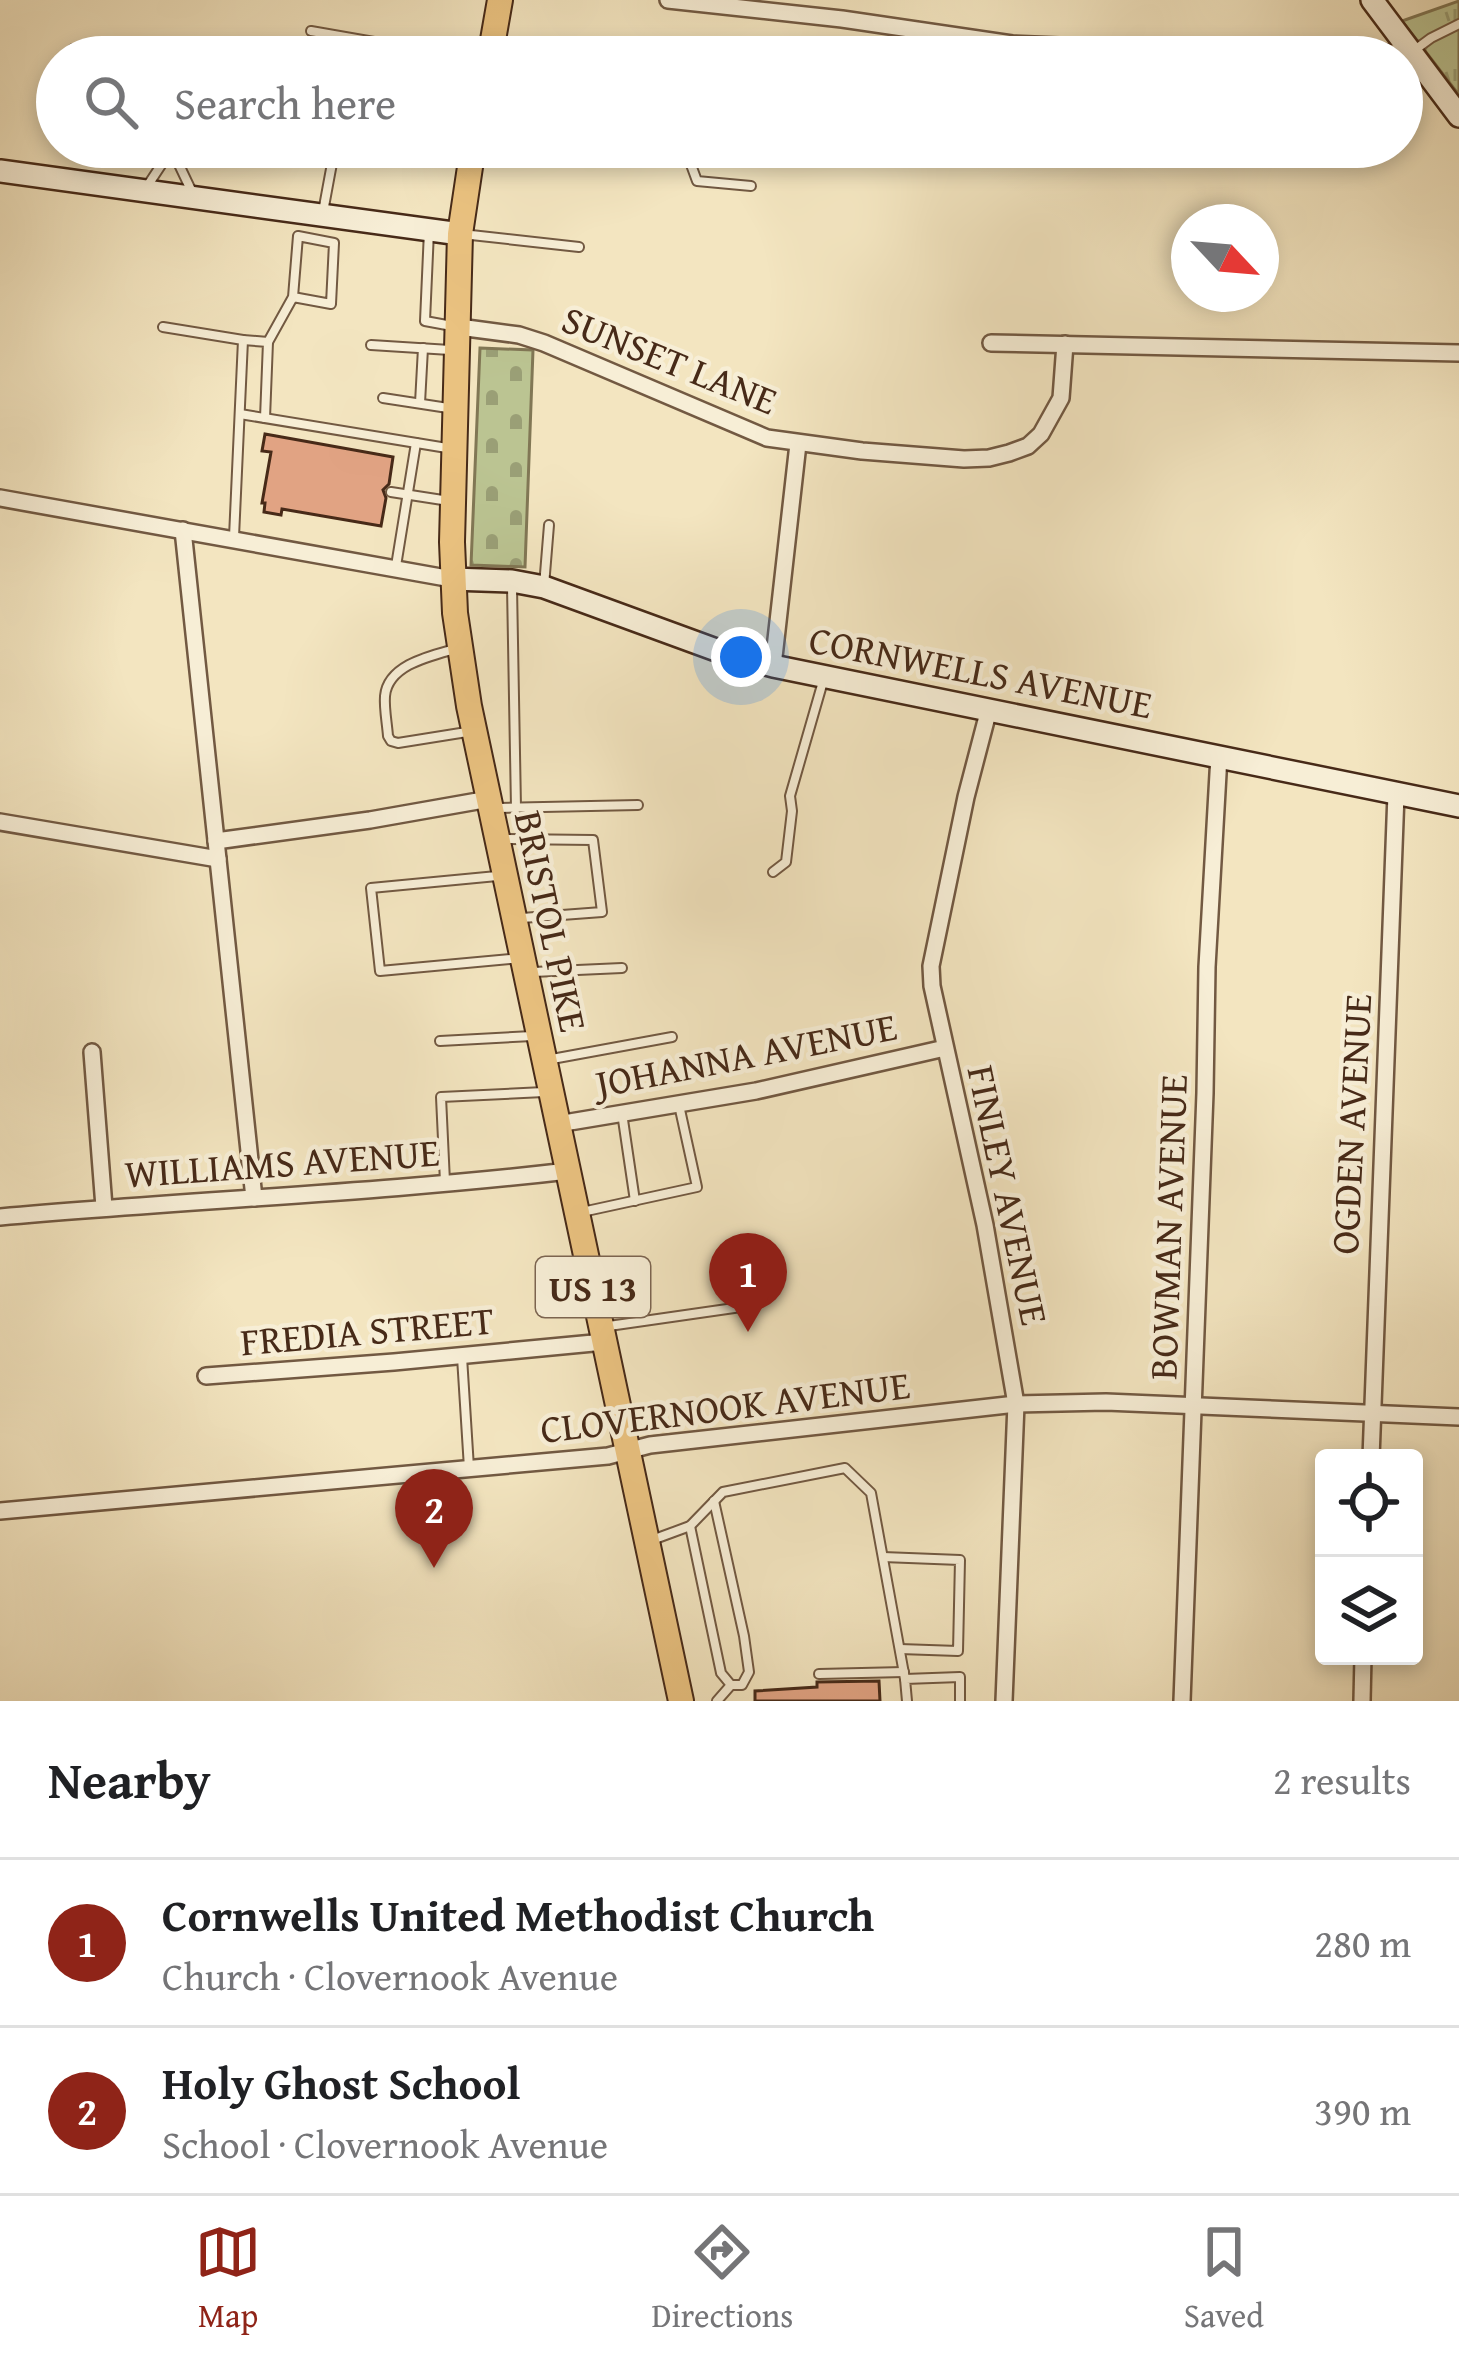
<!DOCTYPE html>
<html lang="en">
<head>
<meta charset="utf-8">
<style>
  :root { --surface:#fff; --page:#f2f2f2; --text:#202124; --muted:#757577; --line:#e0e0e0; --accent:#8f2418 }
  body { margin:0; font-family:"Gentium Book Plus",serif; background:var(--page); color:var(--text) }
  .controls { position:absolute; right:36px; bottom:36px; display:grid; overflow:hidden; border-radius:12px; box-shadow:0 6px 18px #0003 }
  .controls button { width:108px; height:108px; display:grid; place-items:center; padding:0; border:0; border-bottom:3px solid var(--line); background:var(--surface); color:var(--text); font:60px sans-serif }
  .compass { position:absolute; left:1171px; top:204px; width:108px; height:108px; border-radius:50%; background:var(--surface); box-shadow:0 6px 18px #0003; rotate:116deg }
  .you { position:absolute; left:741px; top:657px; width:42px; height:42px; margin:-30px; border:9px solid #fff; border-radius:50%; background:#1a73e8; box-shadow:0 0 0 18px #1a73e833 }
  .badge { display:grid; place-items:center; width:78px; height:78px; border-radius:50%; background:var(--accent); color:#fff; font-size:39px; font-weight:700 }
  .pin { position:absolute; translate:-50% -99px; filter:drop-shadow(0 3px 6px #0008) }
  .pin::after { content:''; position:absolute; top:63px; width:42px; height:36px; background:inherit; clip-path:polygon(0 0,100% 0,50% 100%) }
  .list { margin:0; padding:0; list-style:none }
  h2 { display:flex; justify-content:space-between; align-items:center; height:156px; margin:0; padding:0 48px; font-size:51px }
  h2 small { font-size:39px; font-weight:400; color:var(--muted) }
  .list li { display:grid; grid-template-columns:78px 1fr auto; gap:36px; align-items:center; box-sizing:border-box; height:168px; padding:0 48px; border-top:3px solid var(--line) }
  .list b { display:block; font-size:45px; white-space:nowrap }
  .list p { margin:0; font-size:39px; white-space:nowrap; color:var(--muted) }
  .list em { font-size:39px; font-style:normal; color:var(--muted) }
  .icon { flex:none; width:66px; height:66px; fill:none; stroke:currentColor; stroke-width:2; stroke-linecap:round; stroke-linejoin:round }
  .map { position:relative; flex:none; width:1459px; height:1701px; overflow:hidden }
  .search { position:absolute; background:var(--surface); box-shadow:0 6px 18px #0003; left:36px; right:36px; top:36px; height:132px; display:flex; align-items:center; gap:30px; box-sizing:border-box; padding:0 42px; border-radius:66px; color:var(--muted); font-size:45px }
  .sheet { height:492px; background:var(--surface) }
  nav { display:flex; justify-content:space-around; align-items:center; box-sizing:border-box; height:168px; border-top:3px solid var(--line); background:var(--surface); font-size:33px; color:var(--muted) }
  nav a { display:grid; justify-items:center; gap:6px }
  nav .on { color:var(--accent) }
  .map>svg:first-child { display:block }
  .cemetery { fill:url(#cemetery-stones); stroke:#817755; stroke-width:3 }
  .park { fill:url(#park-tufts); stroke:#817755; stroke-width:3 }
  .building { fill:#e1a383; stroke:#472a18; stroke-width:3 }
  .lines { fill:none; stroke-linecap:round; stroke-linejoin:round }
  .lane-casing { stroke:#725942; stroke-width:12 }
  .street-casing { stroke:#725942; stroke-width:20 }
  .secondary-casing { stroke:#472a18; stroke-width:26 }
  .primary-casing { stroke:#472a18; stroke-width:28 }
  .lane { stroke:#f7eed6; stroke-width:8 }
  .street { stroke:#f7eed6; stroke-width:15 }
  .secondary { stroke:#f7eed6; stroke-width:21 }
  .primary { stroke:#eac280; stroke-width:24 }
  .labels { text-anchor:middle; dominant-baseline:central; stroke-width:9; stroke-linejoin:round; paint-order:stroke }
  .shield { fill:#f7eed6; stroke:#7c6551; stroke-width:3 }
  .shield-label { font-size:36px; font-weight:bold; fill:#472a18 }
  .street-label { font-size:39px; fill:#472a18; stroke:#f7eed6 }
</style>
</head>
<body>
<div class="map">
<svg width="1459" height="1701" viewBox="0 0 1459 1701">
  <defs>
    <pattern id="cemetery-stones" width="16" height="16" patternUnits="userSpaceOnUse" patternTransform="scale(3)"><rect width="16" height="16" fill="#bbc492"/><path d="M2 7V4a2 2 0 0 1 4 0v3zM10 15v-3a2 2 0 0 1 4 0v3z" fill="#9a9f76"/></pattern>
    <pattern id="park-tufts" width="24" height="20" patternUnits="userSpaceOnUse" patternTransform="scale(3)"><rect width="24" height="20" fill="#bbc492"/><path d="M3 7l-1-3M5 7V3M7 7l1-3M15 17l-1-3M17 17v-4M19 17l1-3" fill="none" stroke="#9a9f76"/></pattern>
  </defs>
  <rect width="100%" height="100%" fill="#f3e5c0"/>
  <filter id="stains"><feTurbulence type="fractalNoise" baseFrequency=".00167" numOctaves="4"/><feColorMatrix values="0 0 0 0 .2 0 0 0 0 .09 0 0 0 0 .02 0 0 0 .5 -.17"/></filter>
  <radialGradient id="worn" r=".72"><stop offset=".6" stop-color="#630" stop-opacity="0"/><stop offset="1" stop-color="#630" stop-opacity=".3"/></radialGradient>
  <path class="cemetery" d="M480,348l53,2 -8,217 -54,-2z"/>
  <path class="park" d="M1459,1v94l-57,-74z"/>
  <g class="building">
    <path d="M265,434l128,23 -4,27 -6,6 3,8 -5,28 -99,-17 -1,6 -17,-3 1,-9h-3l9,-51 -9,-1z"/>
    <path d="M879,1681l1,20h-125v-10l62,-4v-5z"/>
  </g>
  <g class="lines">
    <defs>
      <g id="lane">
        <path d="M311,31l149,26"/>
        <path d="M1412,52l19,-14 28,-14"/>
        <path d="M72,57l1,-8 61,8"/>
        <path d="M541,147c50,7 99,9 149,15l7,19 54,5"/>
        <path d="M173,152l19,40"/>
        <path d="M146,188l27,-41"/>
        <path d="M323,212l10,-54 25,3"/>
        <path d="M429,231l-4,90 27,5"/>
        <path d="M462,234l117,13"/>
        <path d="M163,327l80,13 -9,197"/>
        <path d="M243,340l25,2 -3,76"/>
        <path d="M268,342l25,-45 38,7 3,-61 -36,-7 -5,61"/>
        <path d="M371,345l79,5"/>
        <path d="M383,398l65,10"/>
        <path d="M420,403l3,-55"/>
        <path d="M240,414l213,35"/>
        <path d="M391,492l58,9"/>
        <path d="M396,566l20,-123"/>
        <path d="M544,586l5,-61"/>
        <path d="M512,587l4,221"/>
        <path d="M455,649c-25,7 -67,16 -70,47 -1,12 2,27 3,40l3,5 7,2 75,-12"/>
        <path d="M498,808l140,-3"/>
        <path d="M504,839l89,1 9,72 -80,6"/>
        <path d="M773,872l13,-10 6,-51 -2,-15 34,-118"/>
        <path d="M497,876l-126,12 9,83 141,-13"/>
        <path d="M533,972l89,-4"/>
        <path d="M440,1041l92,-5"/>
        <path d="M552,1059l120,-22"/>
        <path d="M622,1113l13,88"/>
        <path d="M445,1182l-4,-85 103,-5"/>
        <path d="M582,1212l115,-25 -18,-82"/>
        <path d="M609,1326l146,-21"/>
        <path d="M462,1357l7,111"/>
        <path d="M690,1526l31,147 10,12h11l7,-13 -5,-36 -30,-135"/>
        <path d="M652,1540l38,-14 33,-34 122,-24 26,25 34,186"/>
        <path d="M883,1557l77,3 -2,91 -58,-2"/>
        <path d="M819,1674l85,-2"/>
        <path d="M717,1701l14,-16"/>
        <path d="M907,1701l-2,-22 55,-2v24"/>
      </g>
      <g id="street">
        <path d="M668,0l174,19 170,25 196,8 203,1"/>
        <path d="M459,327l60,8 25,8 223,95 95,13 102,8 25,-1 20,-5 19,-7 13,-12 20,-36 4,-54"/>
        <path d="M991,343l468,10"/>
        <path d="M0,498l452,81"/>
        <path d="M183,530l71,668"/>
        <path d="M773,666l25,-222"/>
        <path d="M989,709l-23,88 -35,169 1,20 53,239 31,179 -12,297"/>
        <path d="M0,822l218,37"/>
        <path d="M216,841l154,-21 119,-21"/>
        <path d="M92,1052l12,155"/>
        <path d="M558,1124l198,-33 189,-43"/>
        <path d="M0,1217c189,-17 379,-24 568,-46"/>
        <path d="M206,1376l188,-14 210,-20"/>
        <path d="M1371,1458l25,-664"/>
        <path d="M0,1511l608,-55 42,-11 366,-41 90,-2 353,15"/>
        <path d="M1182,1701l23,-608 2,-126 12,-211"/>
        <path d="M1362,1701l1,-45"/>
      </g>
      <g id="secondary">
        <path d="M1372,0l87,116"/>
        <path d="M0,171l460,63"/>
        <path d="M452,579l60,2 32,6 175,64 54,15 686,140"/>
      </g>
      <g id="primary">
        <path d="M490,57l10,-57"/>
        <path d="M473,147l-13,87 -8,308 3,71 14,93 212,995"/>
      </g>
    </defs>
    <use href="#lane" class="lane-casing"/>
    <use href="#street" class="street-casing"/>
    <use href="#secondary" class="secondary-casing"/>
    <use href="#primary" class="primary-casing"/>
    <use href="#lane" class="lane"/>
    <use href="#street" class="street"/>
    <use href="#secondary" class="secondary"/>
    <use href="#primary" class="primary"/>
  </g>
  <g class="labels">
    <rect class="shield" x="536" y="1257" width="114" height="60" rx="9"/>
    <g class="shield-label">
      <text x="593" y="1287">US 13</text>
    </g>
    <g class="street-label">
      <text transform="translate(670 359) rotate(22)">SUNSET LANE</text>
      <text transform="translate(981 671) rotate(11)">CORNWELLS AVENUE</text>
      <text transform="translate(552 921) rotate(78)">BRISTOL PIKE</text>
      <text transform="translate(746 1054) rotate(-11)">JOHANNA AVENUE</text>
      <text transform="translate(1350 1124) rotate(-87)">OGDEN AVENUE</text>
      <text transform="translate(282 1162) rotate(-4)">WILLIAMS AVENUE</text>
      <text transform="translate(1009 1195) rotate(78)">FINLEY AVENUE</text>
      <text transform="translate(1167 1227) rotate(-88)">BOWMAN AVENUE</text>
      <text transform="translate(367 1330) rotate(-5)">FREDIA STREET</text>
      <text transform="translate(725 1406) rotate(-7)">CLOVERNOOK AVENUE</text>
    </g>
  </g>
  <rect width="100%" height="100%" filter="url(#stains)"/>
  <rect width="100%" height="100%" fill="url(#worn)"/>
</svg>
<div class="controls">
<button><svg class="icon" aria-label="locate" viewBox="0 0 24 24"><circle cx="12" cy="12" r="6"/><path d="M12 2v4M12 18v4M2 12h4M18 12h4"/></svg></button>
<button><svg class="icon" aria-label="layers" viewBox="0 0 24 24"><path d="M12 4l9 5-9 5-9-5zM3 14l9 5 9-5"/></svg></button>
</div>
<svg class="compass" viewBox="-18 -18 36 36"><path d="M0-13l5 13h-10z" fill="#e53935"/><path d="M0 13l5-13h-10z" fill="#757577"/></svg>
<div class="you"></div>
<div class="pin badge" style="left:748px;top:1332px">1</div>
<div class="pin badge" style="left:434px;top:1568px">2</div>
<div class="search"><svg class="icon" aria-label="search" viewBox="0 0 24 24"><circle cx="10" cy="10" r="6"/><path d="M15 15l6 6"/></svg>Search here</div>
</div>
<section class="sheet">
<h2>Nearby<small>2 results</small></h2>
<ul class="list">
<li><span class="badge">1</span><div><b>Cornwells United Methodist Church</b><p>Church · Clovernook Avenue</p></div><em>280 m</em></li>
<li><span class="badge">2</span><div><b>Holy Ghost School</b><p>School · Clovernook Avenue</p></div><em>390 m</em></li>
</ul>
</section>
<nav>
<a class="on"><svg class="icon" aria-label="map" viewBox="0 0 24 24"><path d="M3 6l6-2 6 2 6-2v14l-6 2-6-2-6 2zM9 4v14M15 6v14"/></svg>Map</a>
<a><svg class="icon" aria-label="directions" viewBox="0 0 24 24"><path d="M12 3l9 9-9 9-9-9zM9 14v-3h6M13 9l2 2-2 2"/></svg>Directions</a>
<a><svg class="icon" aria-label="saved" viewBox="0 0 24 24"><path d="M7 4h10v16l-5-4-5 4z"/></svg>Saved</a>
</nav>
</body>
</html>
